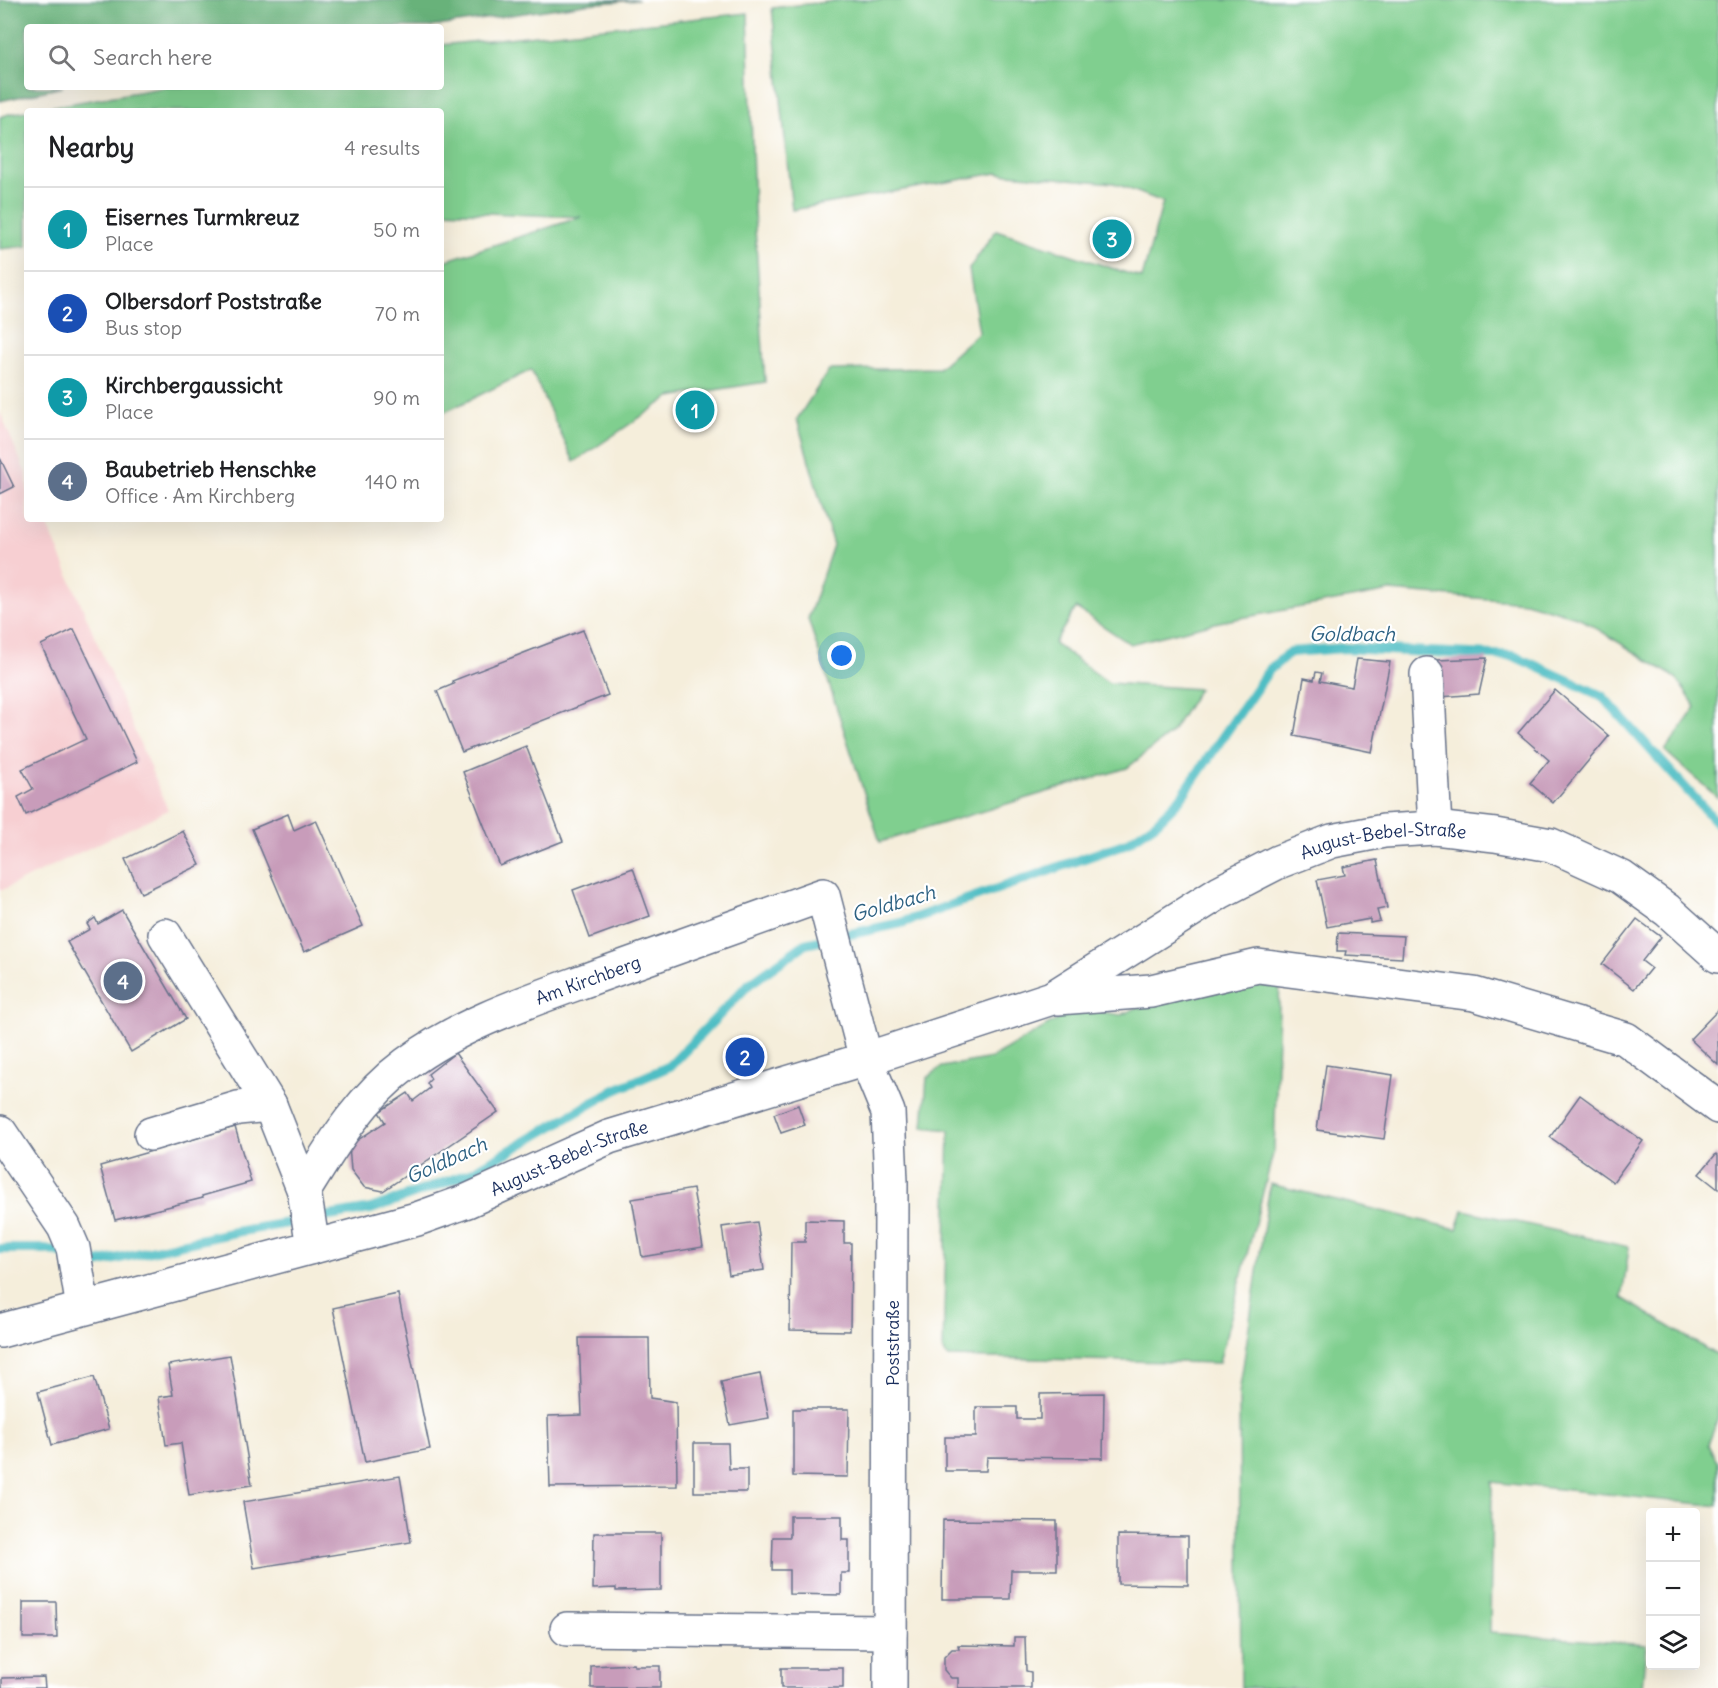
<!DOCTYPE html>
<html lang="en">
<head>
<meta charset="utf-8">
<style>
  :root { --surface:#fff; --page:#f2f2f2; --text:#202124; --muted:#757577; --line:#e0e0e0; --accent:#b5179e }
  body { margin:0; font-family:Delius,sans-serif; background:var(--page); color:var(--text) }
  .controls { position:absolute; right:18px; bottom:18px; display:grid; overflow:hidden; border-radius:6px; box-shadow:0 6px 24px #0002 }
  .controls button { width:54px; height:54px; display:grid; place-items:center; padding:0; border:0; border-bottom:2px solid var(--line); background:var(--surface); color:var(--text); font:30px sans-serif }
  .you { position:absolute; left:842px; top:656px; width:21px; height:21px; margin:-15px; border:4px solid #fff; border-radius:50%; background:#1a73e8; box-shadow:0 0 0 9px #1a73e833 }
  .badge { display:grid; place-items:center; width:39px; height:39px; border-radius:50%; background:var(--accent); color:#fff; font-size:20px; font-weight:700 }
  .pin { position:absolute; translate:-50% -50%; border:3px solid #fff; box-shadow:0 2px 6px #0006 }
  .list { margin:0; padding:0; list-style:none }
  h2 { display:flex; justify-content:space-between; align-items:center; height:78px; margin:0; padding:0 24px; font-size:26px }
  h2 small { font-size:20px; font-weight:400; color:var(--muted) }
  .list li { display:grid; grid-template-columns:39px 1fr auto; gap:18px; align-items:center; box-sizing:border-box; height:84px; padding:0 24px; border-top:2px solid var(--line) }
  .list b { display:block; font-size:22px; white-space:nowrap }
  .list p { margin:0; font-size:20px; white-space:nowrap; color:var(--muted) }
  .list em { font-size:20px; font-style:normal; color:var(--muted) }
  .icon { flex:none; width:33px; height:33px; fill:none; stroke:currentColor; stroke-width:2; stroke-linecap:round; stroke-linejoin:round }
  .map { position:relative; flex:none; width:1718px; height:1688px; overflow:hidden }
  .search { position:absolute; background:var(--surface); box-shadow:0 6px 24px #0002; left:24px; top:24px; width:420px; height:66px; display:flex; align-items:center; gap:15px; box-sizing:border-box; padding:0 21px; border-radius:6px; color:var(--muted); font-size:22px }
  .panel { position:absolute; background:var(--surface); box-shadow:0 6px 24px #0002; left:24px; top:108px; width:420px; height:414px; border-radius:6px }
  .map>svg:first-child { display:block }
  .built { fill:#f7cfd2 }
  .green { fill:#80cf8f; stroke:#4e7f76; stroke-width:1.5 }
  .forest { fill:#68b27a; stroke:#42706c; stroke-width:1.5 }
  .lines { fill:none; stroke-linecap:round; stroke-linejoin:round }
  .stream { stroke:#4fbec4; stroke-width:10 }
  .building { fill:#c89cba }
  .minor-casing { stroke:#67728a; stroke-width:36 }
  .minor { stroke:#fff; stroke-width:33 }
  .labels { text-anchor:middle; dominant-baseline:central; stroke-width:4.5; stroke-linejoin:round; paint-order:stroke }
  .street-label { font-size:18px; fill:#1b2f5e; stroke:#fff }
  .water-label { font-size:20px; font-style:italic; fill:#2d6182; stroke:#fff }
</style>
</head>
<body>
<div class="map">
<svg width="1718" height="1688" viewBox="0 0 1718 1688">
  <rect width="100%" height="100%" fill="#fff"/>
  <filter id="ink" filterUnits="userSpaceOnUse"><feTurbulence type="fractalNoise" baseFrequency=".0167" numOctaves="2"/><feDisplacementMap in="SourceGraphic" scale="12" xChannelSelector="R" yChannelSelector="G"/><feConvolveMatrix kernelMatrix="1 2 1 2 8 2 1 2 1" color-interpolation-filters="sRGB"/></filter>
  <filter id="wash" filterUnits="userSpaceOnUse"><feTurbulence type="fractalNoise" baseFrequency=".008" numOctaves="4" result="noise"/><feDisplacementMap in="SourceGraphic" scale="24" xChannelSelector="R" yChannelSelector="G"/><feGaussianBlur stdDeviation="1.35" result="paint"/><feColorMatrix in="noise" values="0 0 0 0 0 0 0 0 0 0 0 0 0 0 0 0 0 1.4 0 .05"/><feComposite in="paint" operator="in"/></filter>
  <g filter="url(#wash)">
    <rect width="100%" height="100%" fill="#f5eedb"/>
    <path class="built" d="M0,412l27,64v43h18l123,291 -168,81z"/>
    <g class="green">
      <path d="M844,0h874v798l-53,-47 31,-44 -20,-29 -96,-60 -55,-16 -135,-11 -171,31 -89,22 -54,-36 -22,35 55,40 90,6 -28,44 -44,35 -247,74 -72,-223 25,-74 -36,-126 32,-49 110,-2 40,-36 -10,-63 27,-39 146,48 21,-76 -49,-19 -117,-10 -205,37 -20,-202z"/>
      <path d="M748,13l6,199 11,170 -95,15 -96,65 -43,-92 -90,44v-152l140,-45 -140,-6v-100h-414v135l-27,3v-132l9,-3 158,-27h274v-42z"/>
      <path d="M1280,979l-6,171 -55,213 -272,-6 -4,-6 6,-221 -26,-3 4,-49 15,-11 50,-9 85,-50 44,7 48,-22z"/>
      <path d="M1270,1184l187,45 6,-19 166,37 -7,51 96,58v62l-10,27 10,17v44l-226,-24 -2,151 156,12 -4,43h-401l-2,-294z"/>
    </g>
    <path class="forest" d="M0,0h639l-54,4 -154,23h-404v60h36l-63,14z"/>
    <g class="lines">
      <path class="stream" d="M0,1249h46l51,14 138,-31 136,-23 100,-36 142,-82 57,-25 78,-81 57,-41 96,-21 226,-80 29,-20 24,-24 89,-129 21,-18 54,-4 170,8 88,40 116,128"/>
    </g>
    <g id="blocks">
      <g class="building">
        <path d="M0,458l14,29 -14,7z"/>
        <path d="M74,629l63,133 -111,53 -8,-18 15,-8 -11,-20 64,-30 -45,-94z"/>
        <path d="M583,630l25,65 -146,57 -25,-61 17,-7 -2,-3z"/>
        <path d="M1487,658l-8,36 -39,3 -3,-37z"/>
        <path d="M1357,659l33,3 -18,90 -78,-16 10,-58 10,2 2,-8 6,1 -2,8 32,6z"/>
        <path d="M1555,690l54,46 -56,67 -23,-20 19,-23 -31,-27z"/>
        <path d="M526,746l37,95 -63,25 -37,-94z"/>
        <path d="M288,814l6,16 22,-10 47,106 -59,26 -52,-123z"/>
        <path d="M183,831l17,34 -59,28 -16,-34z"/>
        <path d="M1377,860l10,48 -10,2 3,11 -10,2v-4l-43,8 -10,-47 28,-5 -2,-8z"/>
        <path d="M633,868l17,48 -60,22 -17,-48z"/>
        <path d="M122,910l64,109 -55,33 -64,-110 23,-13 -3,-5 8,-6 3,6z"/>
        <path d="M1637,919l24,18 -19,24 9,7 -17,21 -32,-25z"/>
        <path d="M1338,933l66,3 -2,22 -57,-3 1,-4h-9z"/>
        <path d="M1718,1010v55l-28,-26z"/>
        <path d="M455,1053l43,59 -115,79 -19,-4 -13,-17 -2,-24 36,-24 -6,-10 29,-19 5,8 17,-13 -3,-5 4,-4 -3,-5z"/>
        <path d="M1326,1065l67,10 -9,64 -67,-9z"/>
        <path d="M1580,1095l63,46 -30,41 -63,-45z"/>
        <path d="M798,1105l7,20 -24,8 -7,-19z"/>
        <path d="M235,1127l16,55 -49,14 1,2 -88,22 -15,-54z"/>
        <path d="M1716,1154l2,2v33l-19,-15z"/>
        <path d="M693,1189l10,58 -61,10 -10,-58z"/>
        <path d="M805,1220l39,1v22h7l-1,88 -60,-1 1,-88h14z"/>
        <path d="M757,1222l7,48 -35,5 -7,-48z"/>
        <path d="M398,1294l32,155 -65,13 -32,-154z"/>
        <path d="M579,1338h70l1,60 26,4 1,84 -127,1 -2,-71 34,-1z"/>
        <path d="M230,1355l22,130 -63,10 -8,-52 -15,2 -7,-48 14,-2 -5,-30z"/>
        <path d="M760,1374l9,44 -39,7 -9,-43z"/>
        <path d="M94,1377l15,52 -57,16 -14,-53z"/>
        <path d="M1104,1393l-1,65 -116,-1 -1,14h-41v-34h31v-30h41v12h23v-25z"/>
        <path d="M793,1409h56l-1,68 -55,-1z"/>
        <path d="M694,1443h34l1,26h18v23h-53z"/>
        <path d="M400,1476l11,66 -157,26 -11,-66z"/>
        <path d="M790,1516h52v24h7v33h-8v22l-52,-1v-24h-17l1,-33h17z"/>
        <path d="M943,1520l114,1v49h-46l-1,29h-68z"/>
        <path d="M594,1533h67v57l-45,1v-3l-23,1z"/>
        <path d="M1118,1535l70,1v49l-70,-1z"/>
        <path d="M23,1602h33l1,36h-34z"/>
        <path d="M1014,1637h11l1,34 5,1v16h-73v-10h-7l-7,-8v-13l8,-8h7l-1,-4 56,1z"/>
        <path d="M634,1664v2h26v22h-69v-22z"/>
        <rect x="781" y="1668" width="62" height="20"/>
        <path d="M44,1677l1,11h-43v-10z"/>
      </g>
    </g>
  </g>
  <g filter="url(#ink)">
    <use href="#blocks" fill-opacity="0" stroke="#67728a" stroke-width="1.5"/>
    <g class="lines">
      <defs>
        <g id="minor">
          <path d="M1427,674l8,154"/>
          <path d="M165,935l105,170 34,86"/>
          <path d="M1058,998l93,-7 107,-25 216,28 152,45 92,68"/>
          <path d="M0,1132l64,95 9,21 10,60"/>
          <path d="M151,1134l87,-26 32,-3"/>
          <path id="s1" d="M313,1247l-9,-56c29,-47 57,-94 102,-127 56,-42 129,-65 194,-89 74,-27 149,-53 223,-80l43,164 22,53 3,70 -1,506"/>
          <path id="s2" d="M0,1331l417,-112 50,-18 142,-64 257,-78 186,-61 168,-106 58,-30 54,-21 52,-10 51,-3 60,7 56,10 70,32 46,33 51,46"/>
          <path d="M567,1629l323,3"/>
        </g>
      </defs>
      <use href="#minor" class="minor-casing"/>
      <use href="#minor" class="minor"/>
    </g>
  </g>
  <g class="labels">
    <g class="street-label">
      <text stroke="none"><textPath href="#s2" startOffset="1478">August-Bebel-Straße</textPath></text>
      <text stroke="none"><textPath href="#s1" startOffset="422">Am Kirchberg</textPath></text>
      <text stroke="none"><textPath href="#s2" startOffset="596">August-Bebel-Straße</textPath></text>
      <text transform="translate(892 1343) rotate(-90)">Poststraße</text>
    </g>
    <g class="water-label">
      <text x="1352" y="633">Goldbach</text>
      <text transform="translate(893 903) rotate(-16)">Goldbach</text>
      <text transform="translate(446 1160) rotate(-24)">Goldbach</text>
    </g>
  </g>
</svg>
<div class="controls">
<button>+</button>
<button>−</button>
<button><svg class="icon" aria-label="layers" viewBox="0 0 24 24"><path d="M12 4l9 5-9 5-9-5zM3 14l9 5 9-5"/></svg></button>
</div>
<div class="you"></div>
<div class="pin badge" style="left:695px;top:410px;background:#0f9aa8">1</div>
<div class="pin badge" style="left:745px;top:1057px;background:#1a4fb4">2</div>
<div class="pin badge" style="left:1112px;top:239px;background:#0f9aa8">3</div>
<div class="pin badge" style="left:123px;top:981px;background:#5c6f8a">4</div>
<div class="search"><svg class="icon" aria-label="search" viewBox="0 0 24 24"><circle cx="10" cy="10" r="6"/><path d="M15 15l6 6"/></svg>Search here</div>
<section class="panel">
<h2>Nearby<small>4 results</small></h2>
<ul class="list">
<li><span class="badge" style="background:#0f9aa8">1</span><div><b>Eisernes Turmkreuz</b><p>Place</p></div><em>50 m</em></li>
<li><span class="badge" style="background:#1a4fb4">2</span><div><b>Olbersdorf Poststraße</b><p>Bus stop</p></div><em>70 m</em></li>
<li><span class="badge" style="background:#0f9aa8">3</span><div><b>Kirchbergaussicht</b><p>Place</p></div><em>90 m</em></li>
<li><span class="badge" style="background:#5c6f8a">4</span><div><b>Baubetrieb Henschke</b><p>Office · Am Kirchberg</p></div><em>140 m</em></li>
</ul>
</section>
</div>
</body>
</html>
